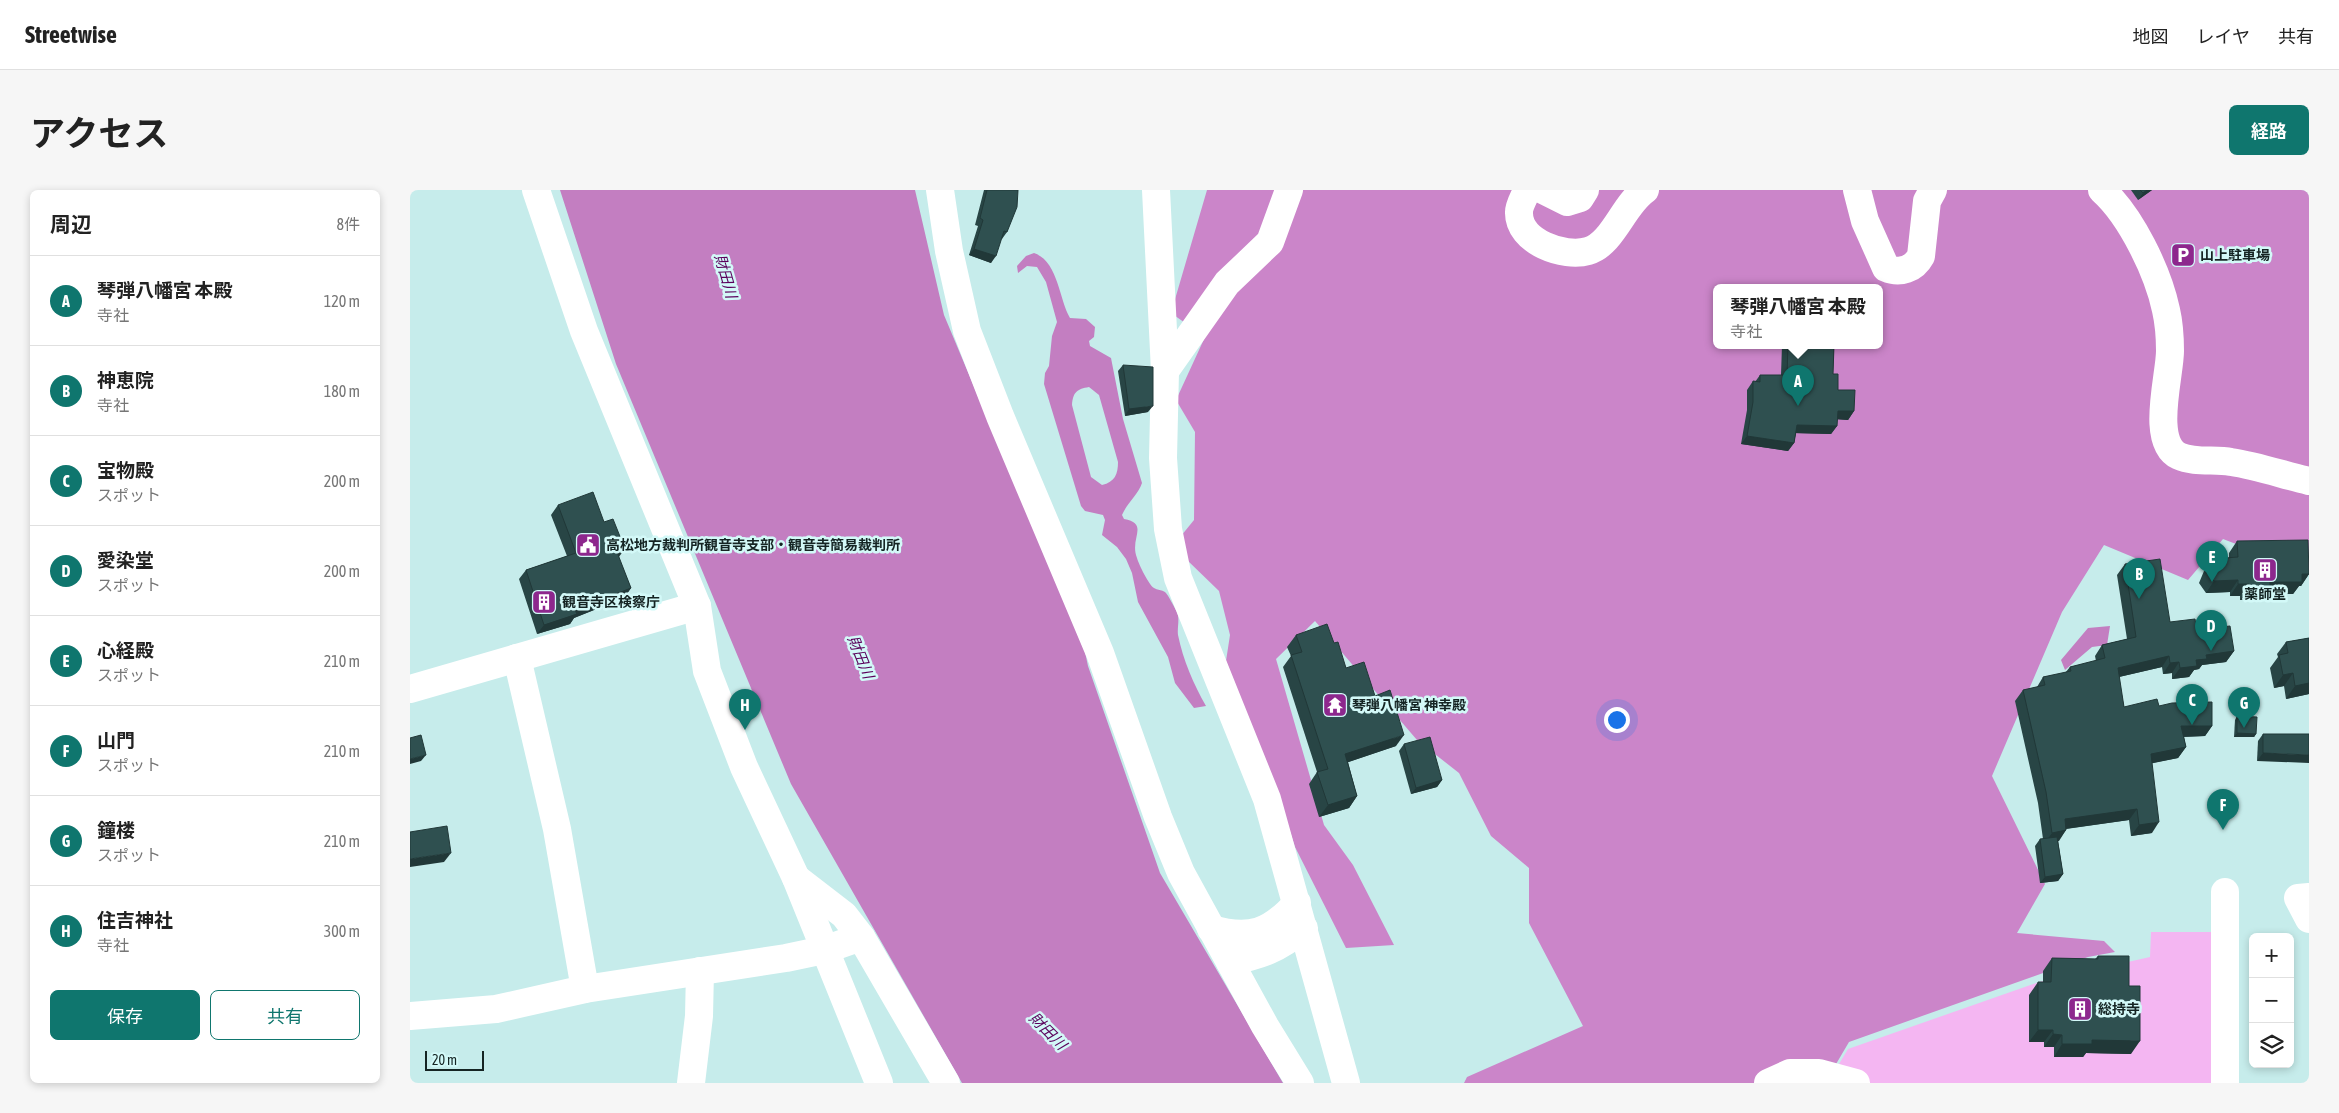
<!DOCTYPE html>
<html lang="ja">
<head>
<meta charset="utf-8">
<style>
  :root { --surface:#fff; --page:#f6f6f6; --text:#222; --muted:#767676; --line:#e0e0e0; --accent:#0f766e }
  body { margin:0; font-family:"Asap Condensed","Noto Sans JP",sans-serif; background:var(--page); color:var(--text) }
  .controls { position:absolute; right:15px; bottom:15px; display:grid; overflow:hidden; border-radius:8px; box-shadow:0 2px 8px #0003 }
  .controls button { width:45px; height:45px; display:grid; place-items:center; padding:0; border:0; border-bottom:1px solid var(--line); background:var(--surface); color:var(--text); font:25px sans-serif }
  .scale { position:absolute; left:15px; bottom:12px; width:59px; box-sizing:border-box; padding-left:5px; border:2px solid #152423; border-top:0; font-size:14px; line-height:18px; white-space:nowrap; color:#152423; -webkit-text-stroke:4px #d3f9f8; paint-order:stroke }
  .you { position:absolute; left:1206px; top:529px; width:18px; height:18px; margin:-12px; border:4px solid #fff; border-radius:50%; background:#1a73e8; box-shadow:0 0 0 8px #1a73e833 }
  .badge { display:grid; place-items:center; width:32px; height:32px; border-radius:50%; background:var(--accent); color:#fff; font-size:16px; font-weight:700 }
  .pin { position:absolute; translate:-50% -41px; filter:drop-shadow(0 1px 2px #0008) }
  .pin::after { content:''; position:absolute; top:26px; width:18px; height:15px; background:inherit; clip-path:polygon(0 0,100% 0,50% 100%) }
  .popup { position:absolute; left:1303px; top:94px; width:170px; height:65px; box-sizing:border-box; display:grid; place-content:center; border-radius:8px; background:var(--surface); filter:drop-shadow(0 1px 4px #0005); font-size:16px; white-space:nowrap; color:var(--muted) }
  .popup b { font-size:19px; color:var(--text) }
  .popup::after { content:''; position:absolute; left:50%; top:100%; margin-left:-10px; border:10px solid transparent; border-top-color:var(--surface) }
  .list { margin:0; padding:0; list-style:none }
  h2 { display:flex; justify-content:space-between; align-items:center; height:65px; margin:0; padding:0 20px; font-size:21px }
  h2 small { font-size:16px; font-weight:400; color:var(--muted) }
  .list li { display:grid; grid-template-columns:32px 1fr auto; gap:15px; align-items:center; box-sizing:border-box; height:90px; padding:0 20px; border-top:1px solid var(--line) }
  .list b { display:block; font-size:19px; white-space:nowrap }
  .list p { margin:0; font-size:16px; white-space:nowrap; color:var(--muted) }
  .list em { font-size:16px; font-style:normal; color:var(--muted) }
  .actions { display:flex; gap:10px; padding:15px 20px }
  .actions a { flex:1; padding:11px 0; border:1px solid var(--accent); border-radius:8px; text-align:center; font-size:18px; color:var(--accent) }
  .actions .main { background:var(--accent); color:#fff }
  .icon { flex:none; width:28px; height:28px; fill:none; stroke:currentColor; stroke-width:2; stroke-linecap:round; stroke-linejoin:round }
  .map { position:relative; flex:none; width:1899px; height:893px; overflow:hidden; border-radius:8px }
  header { display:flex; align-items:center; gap:30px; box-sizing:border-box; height:70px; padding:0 25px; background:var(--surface); border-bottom:1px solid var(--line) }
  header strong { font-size:24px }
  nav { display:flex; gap:28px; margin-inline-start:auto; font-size:18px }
  .intro { display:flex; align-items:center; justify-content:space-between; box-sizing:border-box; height:120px; padding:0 30px }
  h1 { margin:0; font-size:35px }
  .button { padding:12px 22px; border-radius:8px; background:var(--accent); color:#fff; font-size:18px; font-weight:700 }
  main { display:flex; gap:30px; padding:0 30px }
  aside { flex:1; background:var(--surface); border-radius:8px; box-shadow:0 2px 8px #0003 }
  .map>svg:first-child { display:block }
  .green { fill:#f4b6f2 }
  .forest { fill:#cb85c9; fill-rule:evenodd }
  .water { fill:#c37ec1; fill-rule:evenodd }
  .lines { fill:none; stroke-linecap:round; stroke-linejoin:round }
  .minor { stroke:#fff; stroke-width:28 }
  .wall { fill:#284545 }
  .shaded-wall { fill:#213838 }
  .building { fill:#2f5050; stroke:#213838 }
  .labels { text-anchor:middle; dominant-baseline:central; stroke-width:5; stroke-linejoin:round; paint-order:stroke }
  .poi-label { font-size:14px; font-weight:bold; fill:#152423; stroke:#d3f9f8; text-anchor:start }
  .water-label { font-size:15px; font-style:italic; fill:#5a005b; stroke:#d3f9f8 }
</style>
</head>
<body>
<header>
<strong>Streetwise</strong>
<nav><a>地図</a><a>レイヤ</a><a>共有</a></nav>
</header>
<div class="intro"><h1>アクセス</h1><a class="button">経路</a></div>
<main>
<aside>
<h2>周辺<small>8件</small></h2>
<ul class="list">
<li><span class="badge">A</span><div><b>琴弾八幡宮 本殿</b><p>寺社</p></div><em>120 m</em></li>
<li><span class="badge">B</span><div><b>神恵院</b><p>寺社</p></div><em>180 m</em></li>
<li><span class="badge">C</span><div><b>宝物殿</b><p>スポット</p></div><em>200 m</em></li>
<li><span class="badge">D</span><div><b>愛染堂</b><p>スポット</p></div><em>200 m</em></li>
<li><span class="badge">E</span><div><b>心経殿</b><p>スポット</p></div><em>210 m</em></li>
<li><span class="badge">F</span><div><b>山門</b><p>スポット</p></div><em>210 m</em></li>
<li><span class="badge">G</span><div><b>鐘楼</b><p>スポット</p></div><em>210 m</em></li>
<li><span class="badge">H</span><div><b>住吉神社</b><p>寺社</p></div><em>300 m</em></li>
</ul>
<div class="actions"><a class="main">保存</a><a>共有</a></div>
</aside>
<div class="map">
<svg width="1899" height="893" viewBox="0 0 1899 893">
  <rect width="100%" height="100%" fill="#c6eceb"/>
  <path class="green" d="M1741,742h65l2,151h-351l-34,-9 15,-25 191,-67 111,-25z"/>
  <path class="forest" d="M797,0h1102v382l-86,-33 -35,41 -84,-35 -42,67 -70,164 53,108 -28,49 87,8 11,11 -27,5 -239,85 -20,34 -19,7h-346l3,-6 116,-51 -54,-103v-55l-38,-32 -32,-63 -42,-33 -102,-119 -39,38 48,166 29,40 41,80 -48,3 -51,-101 -17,-53 -52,-133 4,-26 -11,-44 -33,-32 -5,-23 13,-16 1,-88 -19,-32 29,-63 -34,-24zM1307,97h162v58h-162z"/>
  <g class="water">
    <path d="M150,0h355l29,125 141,337 3,14 72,207 123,210h-321l-171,-299 -175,-420z"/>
    <path d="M624,63c24,8 25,46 36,65l16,1 9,8 -1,10 -5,4 1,5 21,12 12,61 19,64c-4,12 -15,20 -20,32l2,4c26,5 5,19 13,39 2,7 12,27 17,30 3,2 8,2 11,4 4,4 9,15 12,20 3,7 0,16 1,23 5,25 16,50 28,71l-12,2 -19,-25 -7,-26 -30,-55 -6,-29 -6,-14 -9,-12 -15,-12 3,-15 -2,-5 -18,-4 -4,-5 -37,-122 1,-11 4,-7 3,-30 5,-14 -11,-40 -9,-15 -10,-1 -9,7 -1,-7 9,-10zM679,197l10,8 19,67c0,12 -3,20 -16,23l-11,-8 -19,-72c1,-13 5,-16 17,-18z"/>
    <path d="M1700,436l-3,19 -15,2 -27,23 -4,-10 27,-32z"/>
  </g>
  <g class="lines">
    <g class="minor">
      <path d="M126,0l48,141 113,275 10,65 37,96 52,111 83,205"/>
      <path d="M530,0l9,61 18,80 33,85 100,237 58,164 23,56 84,153 35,57"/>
      <path d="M746,0l9,181 -2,87 5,71 10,49 89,221 79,284"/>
      <path d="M1117,0c-2,6 -8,15 -8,22 -1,30 45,46 69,39 25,-7 35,-46 57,-61"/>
      <path d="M1133,0l24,12 13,-4 5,-8"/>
      <path d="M1447,0l8,31 21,47c14,6 28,1 35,-12l6,-55 6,-11"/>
      <path d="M1692,0c29,26 56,82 64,120 3,13 4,28 4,41 0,25 -20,91 9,105 15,7 36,3 52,6 27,4 52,13 78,19"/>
      <path d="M755,181l62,-88 43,-41 19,-52"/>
      <path d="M107,468l40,171 28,160"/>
      <path d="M0,499l287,-83"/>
      <path d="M386,688l48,37 17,22"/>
      <path d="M1815,702v191"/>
      <path d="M1899,707l-11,1 11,21"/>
      <path d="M801,739c39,11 59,4 86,-26"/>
      <path d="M820,772c33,-8 47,-12 74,-34"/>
      <path d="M0,826l86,-7 89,-20 201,-31 38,-8 37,-13 85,146"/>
      <path d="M281,893l8,-67 1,-45"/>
      <path d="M1358,893l22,-10h29l37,10"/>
    </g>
  </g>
  <g class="wall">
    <path d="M574,0h34l-11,42 -5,7 -1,-1 -10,25 -22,-8 9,-29 -3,-1z"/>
    <path d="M1721,0h21l-14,10z"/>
    <path d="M1372,155h52l-1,29 5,16 16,21 -6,9 -11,-1v7l-6,8 -35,-1 -2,10 -6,8 -47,-7 6,-34v-20l6,-9 2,1 5,-7h21z"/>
    <path d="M713,175l25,47 -23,4 -7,-45z"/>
    <path d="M148,315l46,17 27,66 -7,10 -50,20 -4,6 -33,10 -18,-55 7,-9 41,-14 -16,-41z"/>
    <path d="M1827,351l72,33 -8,12h-2l-6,8h-27l-4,6h-22v-4h-10v-4l-24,1 -7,-10 5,-12 9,-12 16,-1v-5z"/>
    <path d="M1715,374l45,58 26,3 38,26 -8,11 -24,3 -3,4 -5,1 -5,7 -17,2v-6l-9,1 -1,-7 -43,10 5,30 35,-1 53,20 -7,10 -21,1 2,10 -8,11 -26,5v70l-21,3 -2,-16 -63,9v1l-8,11 5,33 -5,7 -18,2 -5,-37 5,-7h3l-5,-36 -23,-102 8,-11 14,-3 6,-10 22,-4 5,-6 26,-6 -1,-5 7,-11 25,-6 -10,-64z"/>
    <path d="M886,445l38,8 12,25 29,28 21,50 -48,16 9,34 -8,12 -30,9 -10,-33 8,-12 -34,-105 8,-11 -4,-9z"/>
    <path d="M1899,448v56l-23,5 -2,-13 -10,2 -4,-20 8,-11 -1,-3 9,-12z"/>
    <path d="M1827,526l19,18 -2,3h-20l1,-17z"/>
    <path d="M1853,544h46l-52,27 1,-20z"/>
    <path d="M994,554l38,36 -5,7 -26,7 -12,-43z"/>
    <path d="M1688,766l31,30 2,68 -45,-1 -3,4h-29v-10h-10v-5h-15v-47l9,-13h5v-11l9,-13 43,1z"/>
  </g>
  <g class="shaded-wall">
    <path d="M1737,0h5l-14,10 5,-7z"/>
    <path d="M564,59l22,7 -5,7 -22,-8z"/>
    <path d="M743,216l-5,6 -23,4 4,-7z"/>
    <path d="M1428,221h16l-6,9 -16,-1z"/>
    <path d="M1387,235l40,1 -6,8 -40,-1z"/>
    <path d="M1337,246l47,7 -6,8 -47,-7z"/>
    <path d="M215,359l-7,9 -1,-6z"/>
    <path d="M1892,384h7l-8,12h-2l-6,8h-27l-4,6h-22l9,-12z"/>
    <path d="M1828,390l-8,12 -24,1 8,-12z"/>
    <path d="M1828,394h11l-9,12h-10z"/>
    <path d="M221,398l-7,10 -50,20 -4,6 -33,10 7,-9 31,-15z"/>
    <path d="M1824,461l-8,11 -24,3 -3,4 -5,1 -5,7 -17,2 8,-11 26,-13z"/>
    <path d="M1759,466l-7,11 -52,12 8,-11z"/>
    <path d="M1769,472l-7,11 -9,1 7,-11z"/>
    <path d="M1883,483l-9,13 -10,2 9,-13z"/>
    <path d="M1899,493v11l-23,5 9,-13z"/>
    <path d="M1771,536h31l-7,10 -31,1z"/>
    <path d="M1827,543l19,1 -2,3h-20z"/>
    <path d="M994,545l-8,11 -59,20 8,-12z"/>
    <path d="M1776,557l-8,11 -34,7 7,-11z"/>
    <path d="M1853,563l46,2v8l-52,-2z"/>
    <path d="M16,565l-5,6 -11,3v-5z"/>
    <path d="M1032,590l-5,7 -26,7 5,-6z"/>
    <path d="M947,606l-8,12 -30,9 9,-12z"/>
    <path d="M1727,619l-8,11 -72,10 8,-11z"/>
    <path d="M1749,632l-7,11 -21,3 8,-11z"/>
    <path d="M1656,640l-7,11 -15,3 8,-11z"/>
    <path d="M41,663l-7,9 -34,5v-8z"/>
    <path d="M1653,684l-5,7 -18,2 5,-6z"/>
    <path d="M1628,840h15l-9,12h-15z"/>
    <path d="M1643,844l9,1 -8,12h-10z"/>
    <path d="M1682,850l48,1 -9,13 -45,-1 -3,4h-29l8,-13z"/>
  </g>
  <g class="building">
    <path d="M577,0h31l-1,17 -10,25 -3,-1 -8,25 -22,-7 9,-29 -3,-2z"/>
    <path d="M1730,0h7l-4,3z"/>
    <path d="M1378,155h46l-1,29h5v16h17l-1,21h-16l-1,15 -40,-1 -3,18 -47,-7 6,-34v-21l7,1v-7h27z"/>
    <path d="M713,175l30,2v39l-24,3z"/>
    <path d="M183,302l11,30 9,-3 12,30 -8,3 14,36 -56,22 2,4 -33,11 -18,-55 50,-17 -18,-48z"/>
    <path d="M1898,350l1,34h-7v8h-32v6h-21v-4h-11v-4l-24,1 -7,-9 6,-13 25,-2 -1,-16z"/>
    <path d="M1750,369l10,63 25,-3 1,6 7,-1v5l27,-3 4,25 -28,4 1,4 -11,1 1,6 -17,2 -1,-6 -9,1 -1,-7 -51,12 6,39 33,-8 2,7 13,-3 40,-1v24h-31l5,21 -35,7 8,68 -20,3 -2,-16 -72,10 1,11 -14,3 -6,-41 -23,-102 22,-5 -2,-8 28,-6 -1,-4 35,-9 -3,-13 34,-8 -11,-73z"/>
    <path d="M917,434l7,19 4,-1 8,26 18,-6 11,34 15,-6 14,45 -59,19 12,42 -29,9 -11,-33 11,-3 -37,-114 11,-3 -6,-17z"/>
    <path d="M1899,448v45l-14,3 -2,-13 -10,2 -4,-20 9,-2 -2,-11z"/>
    <path d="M1827,526l20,1 -1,17 -19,-1z"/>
    <path d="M1853,544h46v21l-46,-2z"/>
    <path d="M11,545l5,20 -16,4v-21z"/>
    <path d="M1020,547l12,43 -26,8 -12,-44z"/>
    <path d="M37,636l4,27 -41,6v-27z"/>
    <path d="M1647,647l6,37 -18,3 -5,-38z"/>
    <path d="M1688,766h31v30h11v55l-48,-1v4h-30v-9l-9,-1v-4h-15v-48h13l1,-24 46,1z"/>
  </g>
  <defs>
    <symbol id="parking-square" viewBox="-11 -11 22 22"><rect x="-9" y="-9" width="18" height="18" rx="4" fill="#8d278d" stroke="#d3f9f8"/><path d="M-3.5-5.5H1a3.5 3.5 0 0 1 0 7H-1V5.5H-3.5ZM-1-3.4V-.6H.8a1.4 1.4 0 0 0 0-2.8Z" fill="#fff"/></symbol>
    <symbol id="civic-square" viewBox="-11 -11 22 22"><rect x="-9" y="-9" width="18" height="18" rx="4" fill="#8d278d" stroke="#d3f9f8"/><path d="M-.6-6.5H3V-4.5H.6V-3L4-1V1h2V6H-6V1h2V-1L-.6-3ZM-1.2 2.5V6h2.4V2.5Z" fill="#fff"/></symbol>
    <symbol id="building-square" viewBox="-11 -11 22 22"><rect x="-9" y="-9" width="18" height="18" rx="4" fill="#8d278d" stroke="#d3f9f8"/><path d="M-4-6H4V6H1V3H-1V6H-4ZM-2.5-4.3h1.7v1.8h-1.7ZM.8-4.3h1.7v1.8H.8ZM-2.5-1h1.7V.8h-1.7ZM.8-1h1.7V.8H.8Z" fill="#fff"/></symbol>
    <symbol id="temple-square" viewBox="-11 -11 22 22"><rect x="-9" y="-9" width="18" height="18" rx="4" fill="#8d278d" stroke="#d3f9f8"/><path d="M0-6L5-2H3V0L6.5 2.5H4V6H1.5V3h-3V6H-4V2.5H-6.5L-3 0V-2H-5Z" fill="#fff"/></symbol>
  </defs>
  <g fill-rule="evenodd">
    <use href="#parking-square" x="1759" y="51" width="28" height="28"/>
    <use href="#civic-square" x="164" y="341" width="28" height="28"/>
    <use href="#building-square" x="1841" y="366" width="28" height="28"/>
    <use href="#building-square" x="120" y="398" width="28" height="28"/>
    <use href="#temple-square" x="911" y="501" width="28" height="28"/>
    <use href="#building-square" x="1656" y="805" width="28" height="28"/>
  </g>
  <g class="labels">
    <g class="poi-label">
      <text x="1790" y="65">山上駐車場</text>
      <text x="196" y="355">高松地方裁判所観音寺支部・観音寺簡易裁判所</text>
      <text x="1855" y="404" text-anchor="middle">薬師堂</text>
      <text x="152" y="412">観音寺区検察庁</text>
      <text x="942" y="515">琴弾八幡宮 神幸殿</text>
      <text x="1688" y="819">総持寺</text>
    </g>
    <g class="water-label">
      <text transform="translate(316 86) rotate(74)">財田川</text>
      <text transform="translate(451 467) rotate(68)">財田川</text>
      <text transform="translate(638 841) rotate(45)">財田川</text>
    </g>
  </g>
</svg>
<div class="controls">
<button>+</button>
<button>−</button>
<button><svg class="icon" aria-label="layers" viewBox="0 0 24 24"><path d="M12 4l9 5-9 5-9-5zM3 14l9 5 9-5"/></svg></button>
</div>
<div class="scale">20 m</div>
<div class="you"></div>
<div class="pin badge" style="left:1388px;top:216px">A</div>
<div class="popup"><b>琴弾八幡宮 本殿</b>寺社</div>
<div class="pin badge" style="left:1729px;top:409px">B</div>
<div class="pin badge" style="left:1782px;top:535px">C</div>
<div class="pin badge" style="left:1801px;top:461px">D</div>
<div class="pin badge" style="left:1802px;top:392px">E</div>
<div class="pin badge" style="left:1813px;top:640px">F</div>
<div class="pin badge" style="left:1834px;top:538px">G</div>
<div class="pin badge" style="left:335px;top:540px">H</div>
</div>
</main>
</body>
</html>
